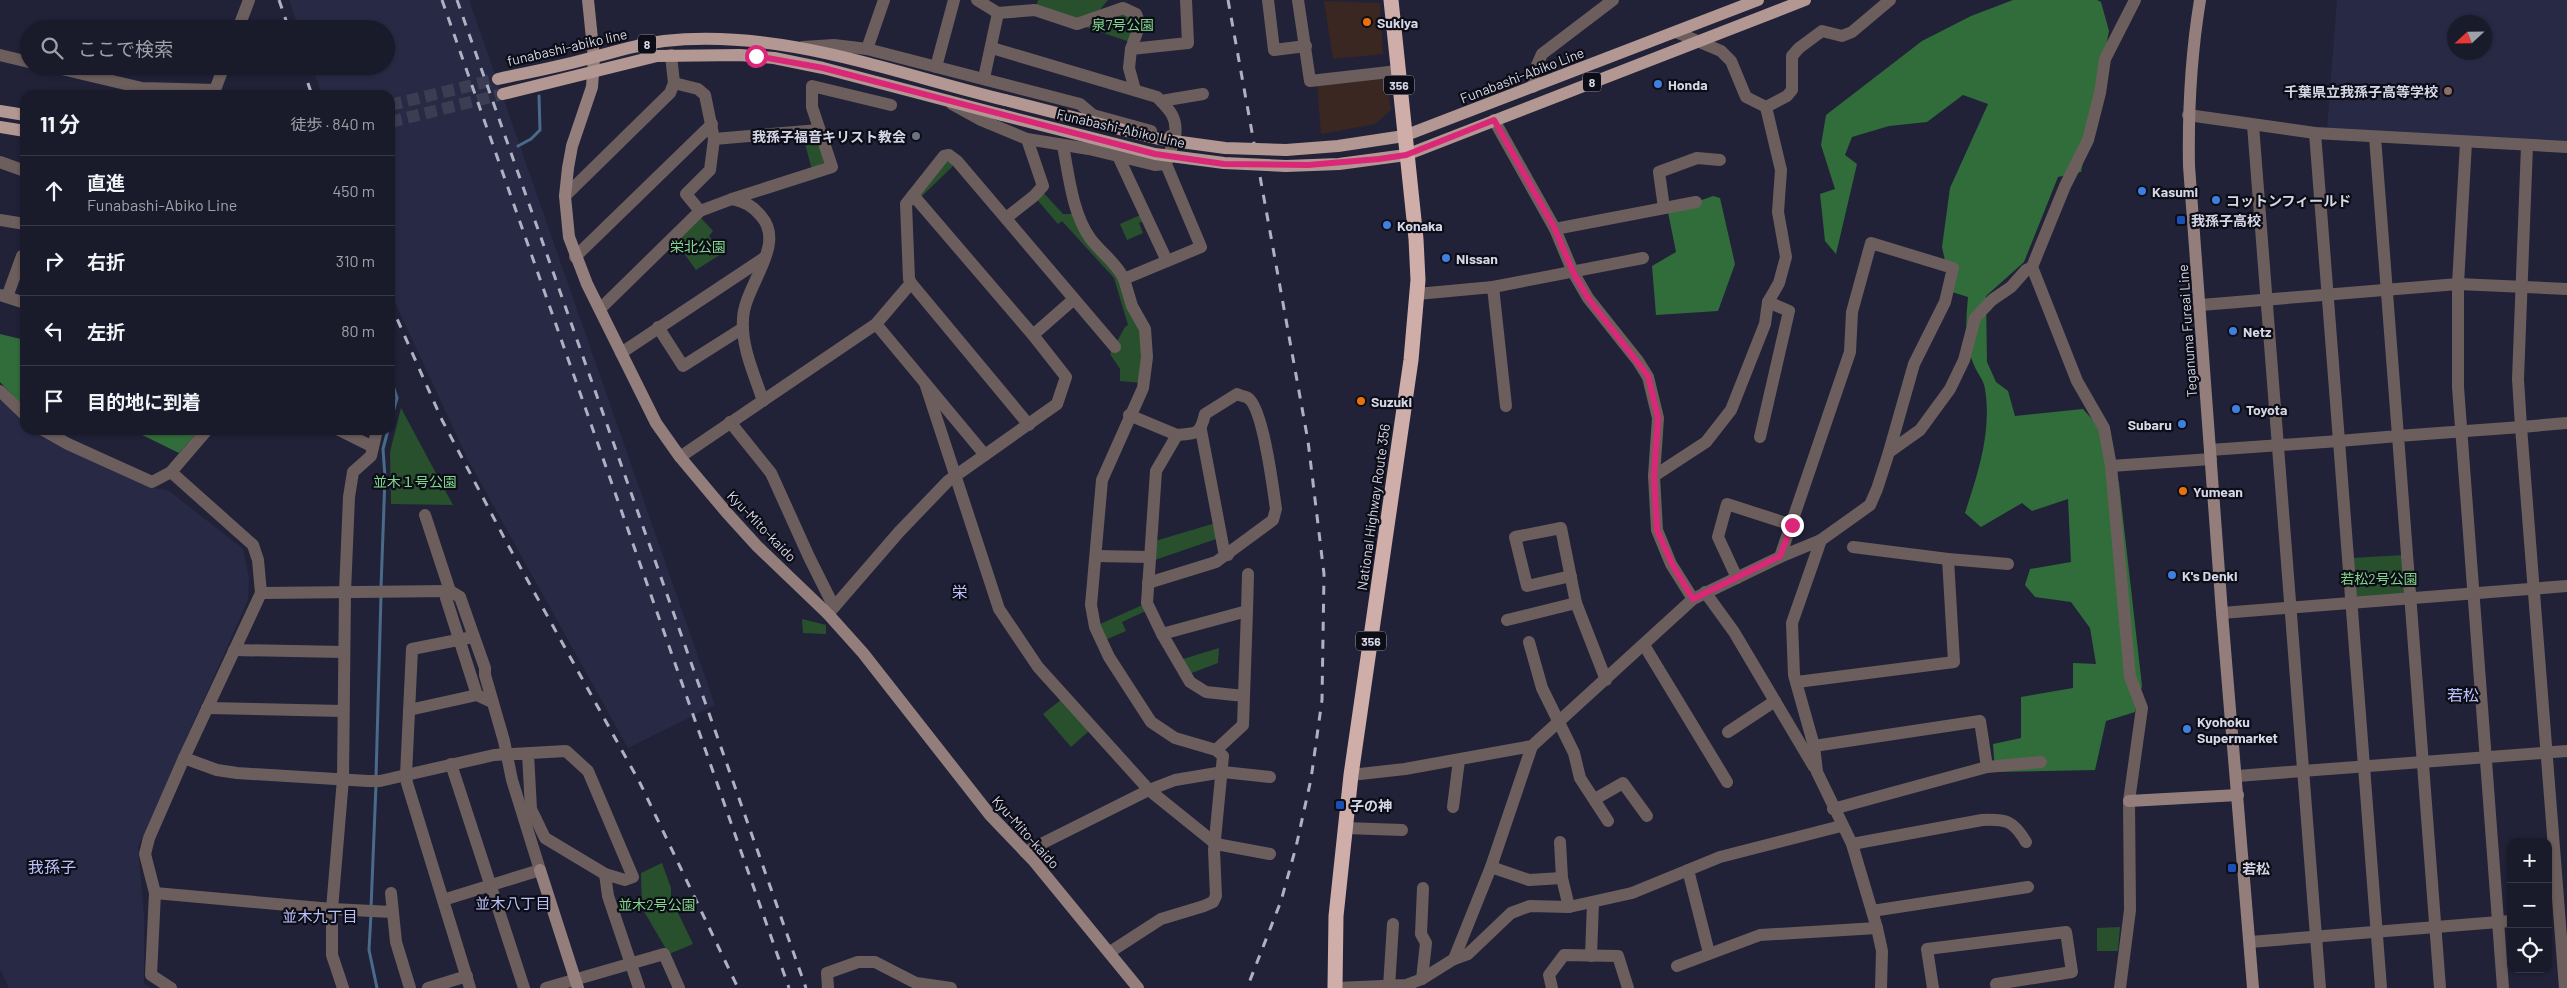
<!DOCTYPE html>
<html lang="ja">
<head>
<meta charset="utf-8">
<style>
  :root { --surface:#191a2a; --page:#222332; --text:#f1f3f6; --muted:#9fa1a8; --line:#373847 }
  body { margin:0; font-family:Barlow,"Noto Sans JP",sans-serif; background:var(--page); color:var(--text) }
  .controls { position:absolute; right:15px; bottom:15px; display:grid; overflow:hidden; border-radius:10px; box-shadow:0 1px 4px #0004 }
  .controls button { width:45px; height:45px; display:grid; place-items:center; padding:0; border:0; border-bottom:1px solid var(--line); background:var(--surface); color:var(--text); font:25px sans-serif }
  .compass { position:absolute; left:2447px; top:15px; width:45px; height:45px; border-radius:50%; background:var(--surface); box-shadow:0 1px 4px #0004; rotate:248deg }
  .stop { position:absolute; width:15px; height:15px; margin:-11px; border:4px solid #db2777; border-radius:50%; background:#fff }
  .stop.end { background:#db2777; border-color:#fff; box-shadow:0 1px 5px #0008 }
  .list { margin:0; padding:0; list-style:none }
  h2 { display:flex; justify-content:space-between; align-items:center; height:65px; margin:0; padding:0 20px; font-size:21px }
  h2 small { font-size:16px; font-weight:400; color:var(--muted) }
  .list li { display:grid; grid-template-columns:32px 1fr auto; gap:15px; align-items:center; box-sizing:border-box; height:70px; padding:0 20px; border-top:1px solid var(--line) }
  .list b { display:block; font-size:19px; white-space:nowrap }
  .list p { margin:0; font-size:16px; white-space:nowrap; color:var(--muted) }
  .list em { font-size:16px; font-style:normal; color:var(--muted) }
  .icon { flex:none; width:28px; height:28px; fill:none; stroke:currentColor; stroke-width:2; stroke-linecap:round; stroke-linejoin:round }
  .map { position:relative; flex:none; width:2567px; height:988px; overflow:hidden }
  .search { position:absolute; background:var(--surface); box-shadow:0 1px 4px #0004; left:20px; top:20px; width:375px; height:55px; display:flex; align-items:center; gap:12px; box-sizing:border-box; padding:0 18px; border-radius:28px; color:var(--muted); font-size:19px }
  .panel { position:absolute; background:var(--surface); box-shadow:0 1px 4px #0004; left:20px; top:90px; width:375px; height:345px; border-radius:15px }
  .map>svg:first-child { display:block }
  .commercial { fill:#3a2722 }
  .built { fill:#282945; fill-rule:evenodd }
  .green { fill:#28502d }
  .forest { fill:#316d3a }
  .lines { fill:none; stroke-linecap:round; stroke-linejoin:round }
  .stream { stroke:#496b8a; stroke-width:3 }
  .primary-tunnel { stroke:#3c3d52; stroke-width:12; stroke-dasharray:12 6; stroke-linecap:butt }
  .street { stroke:#6c5e5c; stroke-width:12 }
  .secondary { stroke:#947e7b; stroke-width:12 }
  .primary { stroke:#b39792; stroke-width:12 }
  .highway { stroke:#cfada8; stroke-width:15 }
  .rail { stroke:#afb0c1; stroke-width:3; stroke-dasharray:9 9; stroke-linecap:butt }
  .primary-bridge { stroke:#b39792; stroke-width:12 }
  .route { stroke:#db2777; stroke-width:6 }
  .food-dot { fill:#e8710a; stroke:#0c0d17; stroke-width:2 }
  .shop-dot { fill:#3f7fe0; stroke:#0c0d17; stroke-width:2 }
  .education-dot { fill:#8d6e63; stroke:#0c0d17; stroke-width:2 }
  .worship-dot { fill:#6b7280; stroke:#0c0d17; stroke-width:2 }
  .transit-dot { fill:#1a4fb4; stroke:#0c0d17; stroke-width:2 }
  .labels { text-anchor:middle; dominant-baseline:central; stroke-width:4.5; stroke-linejoin:round; paint-order:stroke }
  .shield { fill:#0c0d17; stroke:#999aa8; stroke-width:1 }
  .shield-label { font-size:12px; font-weight:bold; fill:#d6d7e6 }
  .poi-label { font-size:14px; font-weight:bold; fill:#d6d7e6; stroke:#0c0d17; text-anchor:start }
  .park-label { font-size:14px; fill:#82d68b; stroke:#0c0d17 }
  .street-label { font-size:14px; fill:#d6d7e6; stroke:#0c0d17 }
  .neighbourhood-label { font-size:15px; fill:#bcc1fa; stroke:#0c0d17 }
  .quarter-label { font-size:16px; fill:#bcc1fa; stroke:#0c0d17 }
</style>
</head>
<body>
<div class="map">
<svg width="2567" height="988" viewBox="0 0 2567 988">
  <rect width="100%" height="100%" fill="#212238"/>
  <g class="commercial">
    <path d="M1324,1l56,2 3,51 -50,5z"/>
    <path d="M1386,76l5,34 -16,14 -54,10 -4,-50z"/>
  </g>
  <g class="built">
    <path d="M289,0h180l246,705 -87,43 -160,-288 -75,-162 -3,-9v-194h-68l-10,-29h74v-37h-87z"/>
    <path d="M2337,0h230v143l-240,-14zM2454,22h30v30h-30z"/>
    <path d="M0,399l25,23v8h8l8,7 111,51 16,2 75,59 6,29 -1,22 -110,247 6,70v67l8,4h-143l-9,-19z"/>
  </g>
  <g class="green">
    <path d="M1038,0h70l-14,17 29,-9 13,6 -3,29 -98,-33z"/>
    <path d="M813,135l6,4 8,22 -15,9 -9,-34z"/>
    <path d="M945,162h5l4,3 -33,32 -1,-4z"/>
    <path d="M1041,190l22,24h15l41,53 26,62 -1,54 -24,-2v-12l-10,-15 15,-27 3,-2 -14,-47 -52,-57 -4,3 -24,-28z"/>
    <path d="M1145,213l2,6 -8,4 4,10 -16,7 -7,-16z"/>
    <path d="M700,217l13,14 -4,5 12,18 -25,16 -20,-28z"/>
    <path d="M401,408l52,97 -62,-1 -1,-52z"/>
    <path d="M1219,522l3,15 -73,25 6,-21z"/>
    <path d="M2404,555l3,42 -54,3 -2,-42z"/>
    <path d="M1147,603l3,6 -28,13 4,9 -21,9 -7,-15z"/>
    <path d="M802,619l24,6v9l-23,-1z"/>
    <path d="M1219,648l-1,15 -29,11 -9,-14z"/>
    <path d="M1062,699l27,32 -18,16 -28,-33z"/>
    <path d="M662,863l9,25v10l22,46 -24,10 -27,-46 -1,-35z"/>
    <path d="M2120,927l-2,24h-21v-23z"/>
  </g>
  <g class="forest">
    <path d="M2013,0h84l4,2 8,29 -28,141 -23,5 -34,85 -38,34 1,66 9,20 12,9 7,25 68,-7 16,18 20,56 23,203 -7,26 -29,9 -11,49 -100,2 -2,-28 28,-6v-41l52,-9v-25l23,1 -6,-36 -19,-26 -36,-5 -10,-12 5,-16 41,-7 -3,-63 -36,12 -10,-8 -41,24 -16,-14c13,-40 27,-81 20,-124 -1,-9 -8,-16 -11,-24 -10,-22 -8,-45 -6,-68l-16,-5 -10,-45 8,-59 38,-84 -25,-9 -36,27 -38,4 -37,11 -7,18 12,9 -21,90 -11,-13 -5,-47 15,-5 -14,-44 5,-30 96,-74 49,-25z"/>
    <path d="M1713,196l7,2 15,66 -17,47 -62,4 -4,-49 24,-14 -8,-40z"/>
    <path d="M0,334l25,6v68l-25,-26z"/>
    <path d="M132,430h67l-20,23z"/>
  </g>
  <g class="lines">
    <g class="stream">
      <path d="M518,146l13,-7 9,-9 -1,-34"/>
      <path d="M390,376l7,22 -7,25"/>
      <path d="M381,588l4,-111 -2,-28 5,-19"/>
      <path d="M376,778l5,-183"/>
      <path d="M371,908l5,-123"/>
      <path d="M371,914l-2,36 8,38"/>
    </g>
    <g class="primary-tunnel">
      <path d="M390,105l108,-26"/>
      <path d="M390,122l113,-28"/>
    </g>
    <g class="street">
      <path d="M884,0l-17,49 213,55 13,11 58,16"/>
      <path d="M977,0l21,13 37,-3 42,14 46,-16 13,6 4,10 -9,25"/>
      <path d="M1268,0l6,50 32,-4"/>
      <path d="M1298,0l12,81 88,-10"/>
      <path d="M238,29l11,-29"/>
      <path d="M1676,32l45,19 10,10 15,36 20,10"/>
      <path d="M803,47l31,-2 33,4"/>
      <path d="M992,48l165,49c13,13 21,21 18,40"/>
      <path d="M0,55l29,7"/>
      <path d="M671,55l3,28"/>
      <path d="M49,66l93,22 73,2 9,-24"/>
      <path d="M936,67l18,-67"/>
      <path d="M984,78l14,-65"/>
      <path d="M1533,87l1,-15 8,-18 71,-54"/>
      <path d="M1135,90l-6,-22 2,-19 57,-6 -2,-43"/>
      <path d="M1161,101l42,-7"/>
      <path d="M952,104l29,16 46,19 62,10 66,16 11,-1"/>
      <path d="M2188,115l127,18 252,14"/>
      <path d="M1494,120l61,109 18,43 15,26 50,63 10,16 10,41 -4,58 3,54 14,34 22,35"/>
      <path d="M2253,125l67,863"/>
      <path d="M2315,133l24,308 59,-5 -23,-299"/>
      <path d="M714,139l105,-9"/>
      <path d="M2466,142l-8,142v103l45,601"/>
      <path d="M1063,146c6,30 9,66 27,92 11,15 26,24 34,41"/>
      <path d="M1118,156l49,105"/>
      <path d="M0,162l25,9"/>
      <path d="M565,196l105,-103 4,-10 24,6 7,6 9,44 -4,31 -24,24 14,17"/>
      <path d="M732,199l100,-32 -20,-60v-21l79,19"/>
      <path d="M1664,208l-5,-36 38,-14 23,2"/>
      <path d="M1006,218l28,-22 9,-10 -16,-47"/>
      <path d="M0,220l25,4"/>
      <path d="M1555,229l141,-27"/>
      <path d="M575,257l137,-133"/>
      <path d="M2032,267l45,114 27,47 7,38 19,211 12,31 -13,93 1,109 -10,78"/>
      <path d="M911,283l118,142"/>
      <path d="M1493,287l150,-29"/>
      <path d="M1417,294l76,-7 13,119"/>
      <path d="M0,295l25,8"/>
      <path d="M7,297l15,-41"/>
      <path d="M2201,305l257,-21 109,5"/>
      <path d="M600,309l100,-98 32,-12c12,2 22,8 29,17 26,29 -17,70 -18,103 -2,28 12,57 20,82"/>
      <path d="M876,324l109,131"/>
      <path d="M658,327l25,39 60,-38"/>
      <path d="M1033,335l41,-36"/>
      <path d="M621,353l143,-95"/>
      <path d="M925,383l74,226 39,58 111,123 67,54 54,10"/>
      <path d="M0,391l25,24"/>
      <path d="M1129,415l48,20 -21,36 -9,132 15,31 28,48 16,10 38,4 -1,29 -27,25"/>
      <path d="M730,422l41,51 38,84 25,50"/>
      <path d="M43,430l25,14 84,38 19,-10 36,-42"/>
      <path d="M339,430l34,17"/>
      <path d="M1201,430l23,121 4,4"/>
      <path d="M1760,437l29,-126 -21,-9"/>
      <path d="M2210,450l129,-9 42,547"/>
      <path d="M680,457l196,-133 35,-41 -2,-4 -3,-75 38,-48 5,-1 8,6 158,186"/>
      <path d="M2111,466l100,-7"/>
      <path d="M171,472l82,73 5,15 3,33 -77,165 -35,80 -4,16 10,39 -4,82 20,13"/>
      <path d="M1654,476l52,-34 25,-32 34,-86 3,-22 11,-19 7,-26 -8,-45 3,-42 -15,-63 21,-11 5,-6v-34l7,-8 23,-17 20,5 10,-4 38,-32"/>
      <path d="M425,515l25,76 -4,7 31,97 15,7"/>
      <path d="M1821,540l-29,83 2,52 20,71 3,26 35,72 25,84 5,23 -1,37"/>
      <path d="M1853,547l95,12 60,5"/>
      <path d="M1096,556l53,1"/>
      <path d="M1780,557l70,-205 2,-40 19,-69 82,25 -8,34 -31,62 -25,88"/>
      <path d="M1571,576l-44,10 -12,-49 46,-9 15,75 30,77"/>
      <path d="M1737,578l-19,-41 9,-33 65,21"/>
      <path d="M1148,583l68,-21 57,-42 3,-11c-3,-21 -13,-101 -28,-111 -3,-2 -8,-2 -11,-4l-32,20c-5,21 -8,19 -28,21"/>
      <path d="M1705,592l29,40 80,135"/>
      <path d="M261,593l189,-2 10,6 25,71v7l19,66 8,39 28,90 -97,30"/>
      <path d="M1247,611l1,-37"/>
      <path d="M2222,613l345,-27"/>
      <path d="M828,614l71,-82 49,-51 109,-77 9,-27 -33,-42 -120,-140"/>
      <path d="M1507,620l69,-17"/>
      <path d="M1162,634l85,-23 -3,85"/>
      <path d="M1529,642l13,46 32,65 6,25 28,43"/>
      <path d="M1644,645l83,137"/>
      <path d="M234,650l110,2"/>
      <path d="M1797,682l157,-20 -6,-103"/>
      <path d="M207,708l136,3"/>
      <path d="M409,710l68,-15"/>
      <path d="M1728,732l47,-31"/>
      <path d="M1814,746l166,-25 7,46"/>
      <path d="M184,758l33,12 20,3 131,8h12l114,-26 72,-4 22,20 45,106 -8,3 -20,-6 -60,-36 -14,-29 -3,-55"/>
      <path d="M451,764l73,224"/>
      <path d="M1351,775l54,-6 127,-23 161,-147 87,-42 41,-17 49,-35 7,-16 12,-37 31,-22 30,-41 14,-29 11,-42 17,-18 19,-13 15,-17 6,-3 33,-81 23,-46 12,-47 5,-34 30,-59"/>
      <path d="M2237,776l330,-25"/>
      <path d="M1595,799l28,-16 24,33"/>
      <path d="M1453,807l6,-47"/>
      <path d="M1833,809l154,-42 54,-5"/>
      <path d="M1345,828l57,2"/>
      <path d="M1560,842l2,36 7,29"/>
      <path d="M1852,844l130,-24c24,-1 31,0 44,22"/>
      <path d="M1025,852l124,-62 26,-10 48,-8 47,5"/>
      <path d="M1491,867l38,13 33,-2"/>
      <path d="M1688,870l21,83"/>
      <path d="M605,874l3,22 31,92"/>
      <path d="M155,893l177,16 60,3"/>
      <path d="M391,893l5,49 14,46"/>
      <path d="M1872,911l156,-24"/>
      <path d="M2250,942l261,-21"/>
      <path d="M1110,952l51,-33 43,-13 9,-4 3,-6 -2,-46 9,-94 -7,-6 -41,-12 -24,-16 -42,-65 -14,-30 -4,-22 11,-125 41,-92 4,-31 -2,-28 -13,-23 -8,-27 77,-32 -35,-83 9,-27 -5,-1"/>
      <path d="M1591,956l2,-54"/>
      <path d="M1454,959l37,-92 41,-121"/>
      <path d="M1677,966l83,-31 117,-7"/>
      <path d="M1422,979l4,-36 -5,-9 2,-46"/>
      <path d="M1389,987l4,-63"/>
      <path d="M343,988l-11,-33v-46l11,-130 2,-187 4,-95 4,-25 18,-16 6,-26"/>
      <path d="M428,988l39,-12"/>
      <path d="M470,988l-63,-205 -1,-8 6,-126 61,-12"/>
      <path d="M546,988l118,-34 15,34"/>
      <path d="M828,988l-1,-15 31,-11h17l41,21 35,5"/>
      <path d="M1336,988l70,-3 16,-6 32,-20 14,-5 43,-41 19,-7 39,1 63,-14 88,-36 121,-31"/>
      <path d="M1552,988l-3,-13 15,-20 54,1 10,32"/>
      <path d="M1933,988l-6,-39 139,-17 6,40 -76,12 1,4"/>
      <path d="M2440,988l-42,-552 123,-9 -3,-48 9,-233"/>
      <path d="M2565,988l-44,-561 46,-4"/>
    </g>
    <g class="secondary">
      <path d="M588,0l6,58 -1,15 -1,14 -20,59 -4,22 -3,28 4,41 18,47 69,139 24,34 47,56 30,33 71,68 35,39 127,162 43,45 105,128"/>
      <path d="M2200,0c-9,55 -12,110 -11,166l33,447 31,375"/>
      <path d="M2129,801l109,-6"/>
      <path d="M540,870l38,118"/>
    </g>
    <g class="primary">
      <path d="M498,79c32,-7 65,-13 96,-22 24,-6 46,-13 70,-16 117,-13 229,32 341,59"/>
      <path d="M503,94l154,-38 83,-1 34,3 49,10 179,47"/>
      <path d="M0,111l25,4"/>
      <path d="M0,127l25,4"/>
      <path d="M1286,150l52,-4 66,-10 354,-136"/>
      <path d="M1286,166l53,-2 67,-9 399,-155"/>
    </g>
    <path class="highway" d="M1335,988l1,-72 15,-141 60,-415 7,-80 -2,-41 -25,-239"/>
    <g class="rail">
      <path d="M279,0l10,29"/>
      <path d="M442,0l347,988"/>
      <path d="M457,0l349,988"/>
      <path d="M1228,0l80,441 16,133 -2,126 -11,79 -15,68 -15,54 -34,87"/>
      <path d="M302,66l10,29"/>
      <path d="M390,303l52,117 66,125 132,238 98,205"/>
    </g>
    <g class="primary-bridge">
      <path d="M1005,100l154,39 66,9 61,2"/>
      <path d="M1002,115l153,39 69,9 62,3"/>
    </g>
  </g>
  <g class="lines">
    <path class="route" d="M756,56l67,12 332,86 69,10 84,1 71,-6 27,-4 88,-35 61,109 18,43 15,26 60,78 10,42 -4,58 3,54 15,34 21,35 87,-43 12,-31"/>
  </g>
  <g class="food-dot">
    <circle cx="1367" cy="22" r="5"/>
    <circle cx="1361" cy="401" r="5"/>
    <circle cx="2183" cy="491" r="5"/>
  </g>
  <g class="shop-dot">
    <circle cx="1658" cy="84" r="5"/>
    <circle cx="2142" cy="191" r="5"/>
    <circle cx="2216" cy="200" r="5"/>
    <circle cx="1387" cy="225" r="5"/>
    <circle cx="1446" cy="258" r="5"/>
    <circle cx="2233" cy="331" r="5"/>
    <circle cx="2236" cy="409" r="5"/>
    <circle cx="2182" cy="424" r="5"/>
    <circle cx="2172" cy="575" r="5"/>
    <circle cx="2187" cy="729" r="5"/>
  </g>
  <circle class="education-dot" cx="2448" cy="91" r="5"/>
  <circle class="worship-dot" cx="916" cy="136" r="5"/>
  <g class="transit-dot">
    <rect x="2176" y="215" width="10" height="10" rx="2.5"/>
    <rect x="1335" y="800" width="10" height="10" rx="2.5"/>
    <rect x="2227" y="863" width="10" height="10" rx="2.5"/>
  </g>
  <g class="labels">
    <g class="shield">
      <rect x="638" y="34.5" width="18" height="19" rx="4"/>
      <rect x="1583" y="72.5" width="18" height="19" rx="4"/>
      <rect x="1384" y="75.5" width="30" height="19" rx="4"/>
      <rect x="1356" y="631.5" width="30" height="19" rx="4"/>
    </g>
    <g class="shield-label">
      <text x="647" y="44">8</text>
      <text x="1592" y="82">8</text>
      <text x="1399" y="85">356</text>
      <text x="1371" y="641">356</text>
    </g>
    <g class="poi-label">
      <text x="1377" y="22">Sukiya</text>
      <text x="1668" y="84">Honda</text>
      <text x="2438" y="91" text-anchor="end">千葉県立我孫子高等学校</text>
      <text x="906" y="136" text-anchor="end">我孫子福音キリスト教会</text>
      <text x="2152" y="191">Kasumi</text>
      <text x="2226" y="200">コットンフィールド</text>
      <text x="2191" y="220">我孫子高校</text>
      <text x="1397" y="225">Konaka</text>
      <text x="1456" y="258">Nissan</text>
      <text x="2243" y="331">Netz</text>
      <text x="1371" y="401">Suzuki</text>
      <text x="2246" y="409">Toyota</text>
      <text x="2172" y="424" text-anchor="end">Subaru</text>
      <text x="2193" y="491">Yumean</text>
      <text x="2182" y="575">K's Denki</text>
      <text x="2197" y="721">Kyohoku<tspan x="2197" dy="16">Supermarket</tspan></text>
      <text x="1350" y="805">子の神</text>
      <text x="2242" y="868">若松</text>
    </g>
    <g class="park-label">
      <text x="1123" y="24">泉7号公園</text>
      <text x="698" y="246">栄北公園</text>
      <text x="415" y="481">並木１号公園</text>
      <text x="2379" y="578">若松2号公園</text>
      <text x="657" y="904">並木2号公園</text>
    </g>
    <g class="street-label">
      <text transform="translate(567 47) rotate(-13)">funabashi-abiko line</text>
      <text transform="translate(1522 75) rotate(-21)">Funabashi-Abiko Line</text>
      <text transform="translate(1121 128) rotate(13)">Funabashi-Abiko Line</text>
      <text transform="translate(2187 331) rotate(-94)">Teganuma Fureai Line</text>
      <text transform="translate(1373 507) rotate(-82)">National Highway Route 356</text>
      <text transform="translate(762 526) rotate(46)">Kyu-Mito-kaido</text>
      <text transform="translate(1026 832) rotate(48)">Kyu-Mito-kaido</text>
    </g>
    <g class="neighbourhood-label">
      <text x="513" y="903">並木八丁目</text>
      <text x="320" y="916">並木九丁目</text>
    </g>
    <g class="quarter-label">
      <text x="960" y="591">栄</text>
      <text x="2463" y="694">若松</text>
      <text x="52" y="866">我孫子</text>
    </g>
  </g>
</svg>
<div class="controls">
<button>+</button>
<button>−</button>
<button><svg class="icon" aria-label="locate" viewBox="0 0 24 24"><circle cx="12" cy="12" r="6"/><path d="M12 2v4M12 18v4M2 12h4M18 12h4"/></svg></button>
</div>
<svg class="compass" viewBox="-18 -18 36 36"><path d="M0-13l5 13h-10z" fill="#e53935"/><path d="M0 13l5-13h-10z" fill="#9fa1a8"/></svg>
<div class="stop" style="left:756px;top:56px"></div>
<div class="stop end" style="left:1792px;top:525px"></div>
<div class="search"><svg class="icon" aria-label="search" viewBox="0 0 24 24"><circle cx="10" cy="10" r="6"/><path d="M15 15l6 6"/></svg>ここで検索</div>
<section class="panel">
<h2>11 分<small>徒歩 · 840 m</small></h2>
<ul class="list">
<li><svg class="icon" aria-label="ahead" viewBox="0 0 24 24"><path d="M12 20V5M6 11l6-6 6 6"/></svg><div><b>直進</b><p>Funabashi-Abiko Line</p></div><em>450 m</em></li>
<li><svg class="icon" aria-label="right" viewBox="0 0 24 24"><path d="M7 20v-9h11M14 6l5 5-5 5"/></svg><div><b>右折</b></div><em>310 m</em></li>
<li><svg class="icon" aria-label="left" viewBox="0 0 24 24"><path d="M17 20v-9H6M10 6l-5 5 5 5"/></svg><div><b>左折</b></div><em>80 m</em></li>
<li><svg class="icon" aria-label="arrive" viewBox="0 0 24 24"><path d="M6 21V4h12l-3 4 3 4H6"/></svg><div><b>目的地に到着</b></div></li>
</ul>
</section>
</div>
</body>
</html>
